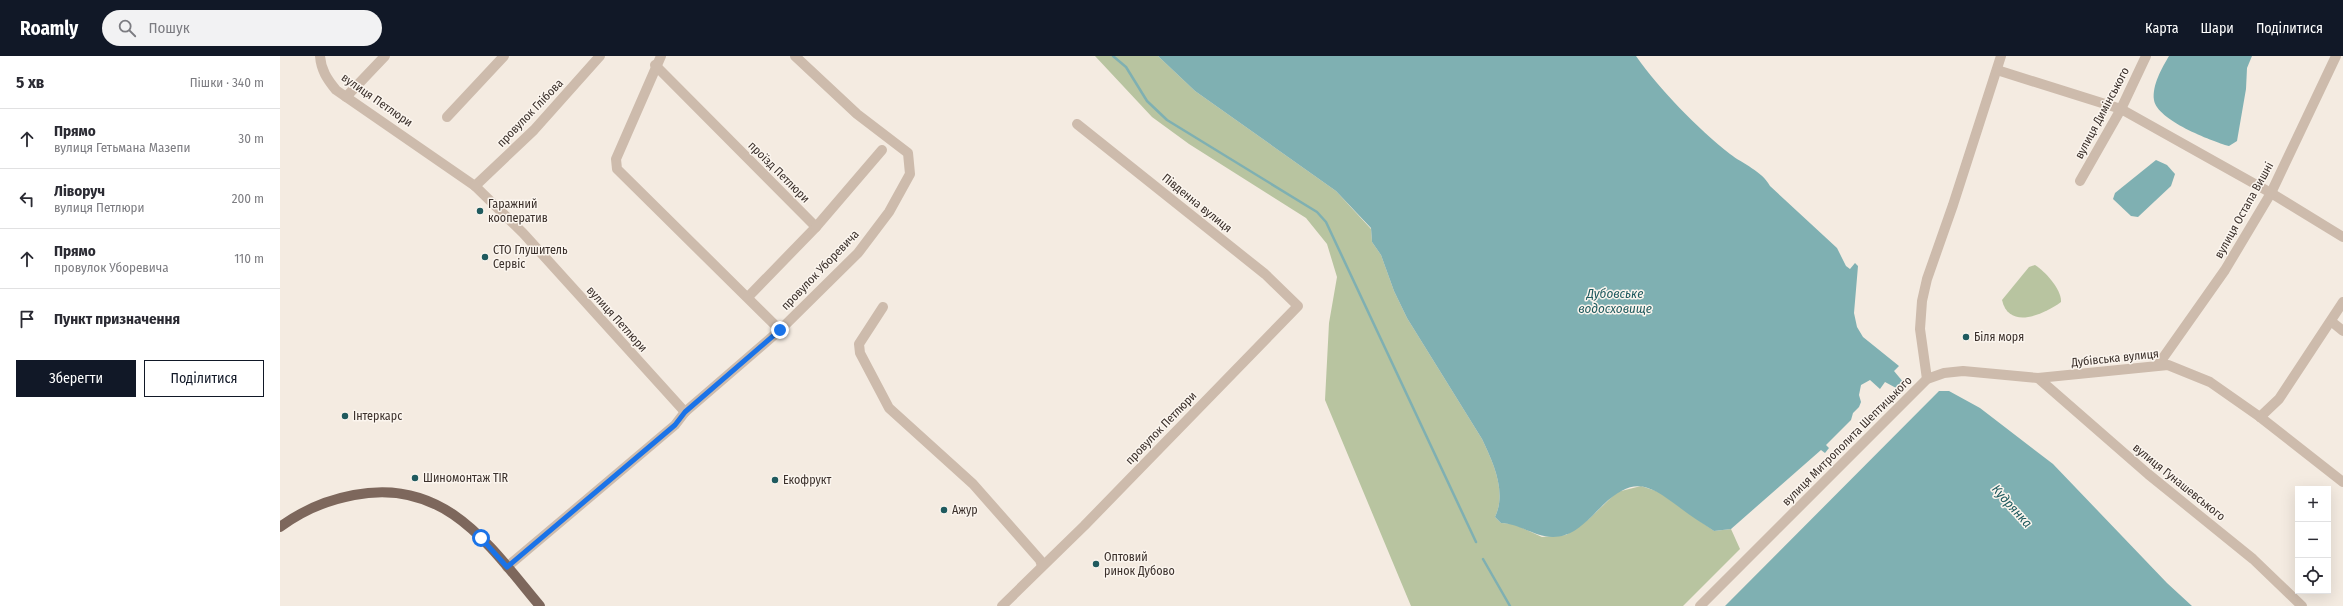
<!DOCTYPE html>
<html lang="uk">
<head>
<meta charset="utf-8">
<style>
  :root { --surface:#fff; --page:#f2f2f3; --text:#2b2b33; --muted:#7c7c81; --line:#e1e1e2; --accent:#111827 }
  body { margin:0; font-family:"Fira Sans Condensed",sans-serif; background:var(--page); color:var(--text) }
  .controls { position:absolute; right:12px; bottom:12px; display:grid; overflow:hidden; border-radius:0px; box-shadow:0 4px 16px #0002 }
  .controls button { width:36px; height:36px; display:grid; place-items:center; padding:0; border:0; border-bottom:1px solid var(--line); background:var(--surface); color:var(--text); font:20px sans-serif }
  .stop { position:absolute; width:12px; height:12px; margin:-9px; border:3px solid #1a73e8; border-radius:50%; background:#fff }
  .stop.end { background:#1a73e8; border-color:#fff; box-shadow:0 1px 4px #0008 }
  .list { margin:0; padding:0; list-style:none }
  h2 { display:flex; justify-content:space-between; align-items:center; height:52px; margin:0; padding:0 16px; font-size:17px }
  h2 small { font-size:13px; font-weight:400; color:var(--muted) }
  .list li { display:grid; grid-template-columns:26px 1fr auto; gap:12px; align-items:center; box-sizing:border-box; height:60px; padding:0 16px; border-top:1px solid var(--line) }
  .list b { display:block; font-size:15px; white-space:nowrap }
  .list p { margin:0; font-size:13px; white-space:nowrap; color:var(--muted) }
  .list em { font-size:13px; font-style:normal; color:var(--muted) }
  .actions { display:flex; gap:8px; padding:12px 16px }
  .actions a { flex:1; padding:9px 0; border:1px solid var(--accent); border-radius:0px; text-align:center; font-size:14px; color:var(--accent) }
  .actions .main { background:var(--accent); color:#fff }
  .icon { flex:none; width:22px; height:22px; fill:none; stroke:currentColor; stroke-width:2; stroke-linecap:round; stroke-linejoin:round }
  .map { position:relative; flex:none; width:2063px; height:550px; overflow:hidden }
  header { display:flex; align-items:center; gap:24px; box-sizing:border-box; height:56px; padding:0 20px; background:var(--accent); color:#fff }
  header strong { font-size:19px }
  nav { display:flex; gap:22px; margin-inline-start:auto; font-size:14px }
  .search { width:280px; height:36px; background:var(--page); display:flex; align-items:center; gap:10px; box-sizing:border-box; padding:0 14px; border-radius:22px; color:var(--muted); font-size:15px }
  main { display:flex }
  aside { flex:1; background:var(--surface) }
  .map>svg:first-child { display:block }
  .green { fill:#b8c4a0 }
  .water { fill:#7fb0b2 }
  .lines { fill:none; stroke-linecap:round; stroke-linejoin:round }
  .stream { stroke:#7fb0b2; stroke-width:2.5 }
  .minor { stroke:#cdbbac; stroke-width:10 }
  .major { stroke:#7d675c; stroke-width:10 }
  .route { stroke:#1a73e8; stroke-width:5 }
  .poi-dot { fill:#1f5a5e; stroke:#fbf5ee; stroke-width:1.5 }
  .labels { text-anchor:middle; dominant-baseline:central; stroke-width:3; stroke-linejoin:round; paint-order:stroke }
  .street-label { font-size:12px; fill:#3b302b; stroke:#fbf5ee }
  .poi-label { font-size:12px; fill:#3b302b; stroke:#fbf5ee; text-anchor:start }
  .water-label { font-size:13px; font-style:italic; fill:#1f5a5e; stroke:#fbf5ee }
</style>
</head>
<body>
<header>
<strong>Roamly</strong>
<div class="search"><svg class="icon" aria-label="search" viewBox="0 0 24 24"><circle cx="10" cy="10" r="6"/><path d="M15 15l6 6"/></svg>Пошук</div>
<nav><a>Карта</a><a>Шари</a><a>Поділитися</a></nav>
</header>
<main>
<aside>
<h2>5 хв<small>Пішки · 340 m</small></h2>
<ul class="list">
<li><svg class="icon" aria-label="ahead" viewBox="0 0 24 24"><path d="M12 20V5M6 11l6-6 6 6"/></svg><div><b>Прямо</b><p>вулиця Гетьмана Мазепи</p></div><em>30 m</em></li>
<li><svg class="icon" aria-label="left" viewBox="0 0 24 24"><path d="M17 20v-9H6M10 6l-5 5 5 5"/></svg><div><b>Ліворуч</b><p>вулиця Петлюри</p></div><em>200 m</em></li>
<li><svg class="icon" aria-label="ahead" viewBox="0 0 24 24"><path d="M12 20V5M6 11l6-6 6 6"/></svg><div><b>Прямо</b><p>провулок Уборевича</p></div><em>110 m</em></li>
<li><svg class="icon" aria-label="arrive" viewBox="0 0 24 24"><path d="M6 21V4h12l-3 4 3 4H6"/></svg><div><b>Пункт призначення</b></div></li>
</ul>
<div class="actions"><a class="main">Зберегти</a><a>Поділитися</a></div>
</aside>
<div class="map">
<svg width="2063" height="550" viewBox="0 0 2063 550">
  <rect width="100%" height="100%" fill="#f4ebe1"/>
  <g class="green">
    <path d="M815,0h63l37,35 141,100 35,38 1,13 9,13 13,36 13,27 75,121c11,23 25,53 13,78l6,6 13,1 28,13 24,-2 23,-16 28,-27 24,-6 18,6 55,39 17,-2 9,20 -57,57h-272l-86,-206 4,-77 8,-46 -10,-33 -21,-26 -117,-74 -37,-27z"/>
    <path d="M1755,209c10,6 27,25 26,37 -18,13 -52,28 -59,-2l27,-33z"/>
  </g>
  <g class="water">
    <path d="M878,0h478c24,34 61,72 94,98 13,10 32,17 40,32l67,62 9,18 4,3 5,-6 3,3 -4,47 3,14 6,10 36,29 -5,5 10,12 -6,6 -13,-7 -5,7 -10,-9 -9,5 -2,10 2,7 -2,5 -6,6 -2,7 -25,25 3,3 -4,5 -4,-3 -90,79 -17,2c-12,-8 -24,-15 -35,-24 -31,-23 -45,-31 -76,-2 -10,10 -24,26 -38,30 -24,8 -41,-11 -64,-12l-6,-6c12,-25 -2,-55 -13,-78l-75,-121 -13,-27 -13,-36 -9,-13 -1,-14 -35,-37 -141,-100z"/>
    <path d="M1889,0h83l-5,12 -1,21 -9,52 -8,5c-18,-5 -72,-26 -75,-46 -2,-15 8,-32 15,-44z"/>
    <path d="M1876,104l11,5 8,9 -4,12 -33,31 -7,-1 -18,-17 2,-6z"/>
    <path d="M1659,335h10l31,17 73,56 114,119 25,23h-467z"/>
  </g>
  <g class="lines">
    <g class="stream">
      <path d="M833,0l13,11 21,34 20,19 150,92 9,10 150,320"/>
      <path d="M1203,503l27,47"/>
    </g>
    <g class="minor">
      <path d="M40,0c1,14 7,23 16,34l139,96 48,47 162,179"/>
      <path d="M381,0l-45,103 1,10 163,161"/>
      <path d="M375,9l161,162 -68,70"/>
      <path d="M1717,14l124,39 150,84 72,44"/>
      <path d="M66,41l39,-41"/>
      <path d="M167,61l57,-61"/>
      <path d="M1800,125l41,-72 25,-53"/>
      <path d="M195,130l59,-56 66,-74"/>
      <path d="M536,171l66,-77"/>
      <path d="M603,251l-24,37 1,9 29,55 84,76 67,76 2,6"/>
      <path d="M2052,266l11,9"/>
      <path d="M1878,309l67,-95 46,-77 65,-137"/>
      <path d="M1758,322l110,96 105,85 49,47"/>
      <path d="M1647,323l-7,-50 2,-28 5,-22 26,-74 48,-149"/>
      <path d="M1980,361l19,-18 64,-97"/>
      <path d="M227,511l168,-142 10,-13 95,-82 78,-77 31,-41 21,-38 -2,-21 -51,-39 -62,-58"/>
      <path d="M722,550l82,-80 214,-220 -33,-32 -188,-150"/>
      <path d="M1420,550l227,-227 17,-6 19,-2 75,7 130,-13 42,17 50,35 83,65"/>
    </g>
    <path class="major" d="M0,471c23,-17 47,-27 74,-32 91,-18 135,50 186,111"/>
  </g>
  <g class="lines">
    <path class="route" d="M201,482l26,29 168,-142 10,-13 95,-82"/>
  </g>
  <g class="poi-dot">
    <circle cx="200" cy="155" r="4"/>
    <circle cx="205" cy="201" r="4"/>
    <circle cx="1686" cy="281" r="4"/>
    <circle cx="65" cy="360" r="4"/>
    <circle cx="135" cy="422" r="4"/>
    <circle cx="495" cy="424" r="4"/>
    <circle cx="664" cy="454" r="4"/>
    <circle cx="816" cy="508" r="4"/>
  </g>
  <g class="labels">
    <g class="street-label">
      <text transform="translate(97 44) rotate(35)">вулиця Петлюри</text>
      <text transform="translate(250 57) rotate(-46)">провулок Глібова</text>
      <text transform="translate(1822 57) rotate(-62)">вулиця Димінського</text>
      <text transform="translate(499 116) rotate(45)">проїзд Петлюри</text>
      <text transform="translate(917 147) rotate(39)">Південна вулиця</text>
      <text transform="translate(1964 154) rotate(-61)">вулиця Остапа Вишні</text>
      <text transform="translate(540 214) rotate(-46)">провулок Уборевича</text>
      <text transform="translate(337 263) rotate(48)">вулиця Петлюри</text>
      <text transform="translate(1835 302) rotate(-6)">Дубівська вулиця</text>
      <text transform="translate(881 372) rotate(-46)">провулок Петлюри</text>
      <text transform="translate(1567 385) rotate(-45)">вулиця Митрополита Шептицького</text>
      <text transform="translate(1899 426) rotate(39)">вулиця Гунашевського</text>
    </g>
    <g class="poi-label">
      <text x="208" y="148">Гаражний<tspan x="208" dy="14">кооператив</tspan></text>
      <text x="213" y="194">СТО Глушитель<tspan x="213" dy="14">Сервіс</tspan></text>
      <text x="1694" y="281">Біля моря</text>
      <text x="73" y="360">Інтеркарс</text>
      <text x="143" y="422">Шиномонтаж TIR</text>
      <text x="503" y="424">Екофрукт</text>
      <text x="672" y="454">Ажур</text>
      <text x="824" y="501">Оптовий<tspan x="824" dy="14">ринок Дубово</tspan></text>
    </g>
    <g class="water-label">
      <text x="1335" y="237">Дубовське<tspan x="1335" dy="15">водосховище</tspan></text>
      <text transform="translate(1732 450) rotate(48)">Кудрянка</text>
    </g>
  </g>
</svg>
<div class="controls">
<button>+</button>
<button>−</button>
<button><svg class="icon" aria-label="locate" viewBox="0 0 24 24"><circle cx="12" cy="12" r="6"/><path d="M12 2v4M12 18v4M2 12h4M18 12h4"/></svg></button>
</div>
<div class="stop" style="left:201px;top:482px"></div>
<div class="stop end" style="left:500px;top:274px"></div>
</div>
</main>
</body>
</html>
